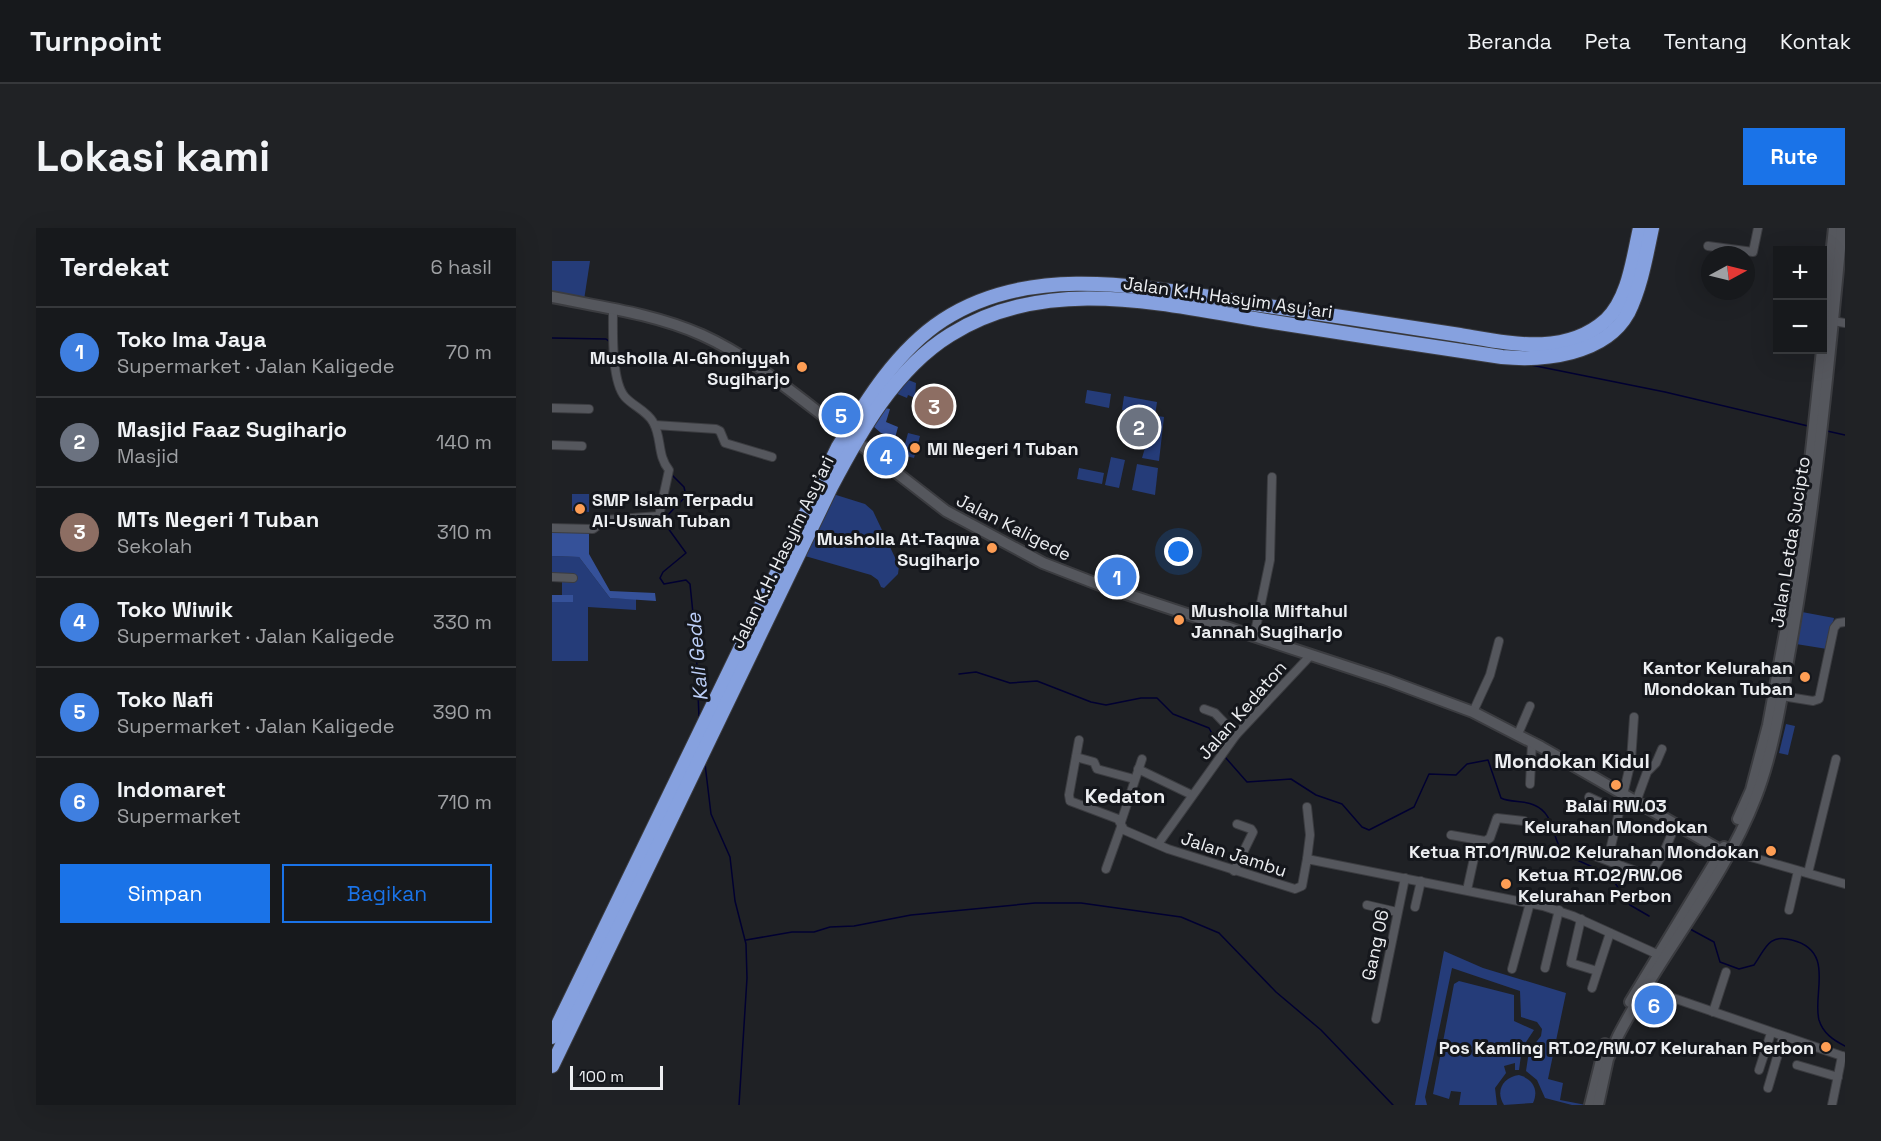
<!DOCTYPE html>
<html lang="id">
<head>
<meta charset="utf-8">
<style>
  :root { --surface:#17191c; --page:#202225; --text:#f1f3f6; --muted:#9ea0a3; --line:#36383b; --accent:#1a73e8 }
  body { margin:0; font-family:"Space Grotesk",sans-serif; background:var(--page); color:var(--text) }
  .controls { position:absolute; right:18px; top:18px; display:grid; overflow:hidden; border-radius:0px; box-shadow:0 6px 24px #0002 }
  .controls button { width:54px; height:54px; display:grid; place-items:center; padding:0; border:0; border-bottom:2px solid var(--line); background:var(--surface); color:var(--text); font:30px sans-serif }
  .compass { position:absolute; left:1149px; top:18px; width:54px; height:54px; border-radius:50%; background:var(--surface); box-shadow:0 6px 24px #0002; rotate:83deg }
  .scale { position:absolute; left:18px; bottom:15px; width:93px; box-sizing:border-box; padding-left:6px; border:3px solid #eceef1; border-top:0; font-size:16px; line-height:21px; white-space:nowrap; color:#eceef1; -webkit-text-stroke:4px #15171c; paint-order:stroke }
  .you { position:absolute; left:627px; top:324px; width:21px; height:21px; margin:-15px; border:4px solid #fff; border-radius:50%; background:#1a73e8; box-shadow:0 0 0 9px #1a73e833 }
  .badge { display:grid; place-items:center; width:39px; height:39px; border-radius:50%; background:var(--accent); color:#fff; font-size:20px; font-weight:700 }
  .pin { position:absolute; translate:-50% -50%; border:3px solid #fff; box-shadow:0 2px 6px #0006 }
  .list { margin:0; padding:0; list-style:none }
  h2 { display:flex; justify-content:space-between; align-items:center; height:78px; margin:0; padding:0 24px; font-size:26px }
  h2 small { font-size:20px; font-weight:400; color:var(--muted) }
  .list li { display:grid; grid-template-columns:39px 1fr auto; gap:18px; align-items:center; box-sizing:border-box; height:90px; padding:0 24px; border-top:2px solid var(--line) }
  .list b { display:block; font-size:22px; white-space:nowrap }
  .list p { margin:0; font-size:20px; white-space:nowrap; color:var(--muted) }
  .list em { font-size:20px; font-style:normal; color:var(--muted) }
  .actions { display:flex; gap:12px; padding:18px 24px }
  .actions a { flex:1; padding:14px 0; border:2px solid var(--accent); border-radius:0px; text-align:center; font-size:21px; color:var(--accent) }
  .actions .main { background:var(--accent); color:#fff }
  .map { position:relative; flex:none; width:1293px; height:877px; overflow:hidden; border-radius:0px }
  header { display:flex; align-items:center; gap:36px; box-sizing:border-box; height:84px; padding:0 30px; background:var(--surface); border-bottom:2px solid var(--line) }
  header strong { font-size:28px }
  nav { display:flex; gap:33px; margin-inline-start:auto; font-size:21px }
  .intro { display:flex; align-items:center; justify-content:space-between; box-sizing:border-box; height:144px; padding:0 36px }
  h1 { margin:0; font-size:42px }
  .button { padding:15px 27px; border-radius:0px; background:var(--accent); color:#fff; font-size:21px; font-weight:700 }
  main { display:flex; gap:36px; padding:0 36px }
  aside { flex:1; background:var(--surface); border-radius:0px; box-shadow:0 6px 24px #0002 }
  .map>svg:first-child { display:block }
  .green { fill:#253c79 }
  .forest { fill:#355199 }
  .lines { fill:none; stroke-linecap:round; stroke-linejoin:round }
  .stream { stroke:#010031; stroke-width:1.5 }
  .street-casing { stroke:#3b3c40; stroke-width:10 }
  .secondary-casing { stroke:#3b3c40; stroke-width:14 }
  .highway-casing { stroke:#3b3c40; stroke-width:16 }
  .street { stroke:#55575d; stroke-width:8 }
  .secondary { stroke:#55575d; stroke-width:10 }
  .highway { stroke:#86a1df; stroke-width:14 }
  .poi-dot { fill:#fd9d54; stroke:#15171c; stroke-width:2 }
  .labels { text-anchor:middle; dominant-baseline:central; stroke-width:6; stroke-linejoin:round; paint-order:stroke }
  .street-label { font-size:18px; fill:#eceef1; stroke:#15171c }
  .poi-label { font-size:18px; font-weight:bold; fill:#eceef1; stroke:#15171c; text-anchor:end }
  .water-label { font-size:20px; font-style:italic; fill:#bccff8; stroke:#15171c }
  .neighbourhood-label { font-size:20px; font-weight:bold; fill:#eceef1; stroke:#15171c }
</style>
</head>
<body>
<header>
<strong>Turnpoint</strong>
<nav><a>Beranda</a><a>Peta</a><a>Tentang</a><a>Kontak</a></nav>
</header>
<div class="intro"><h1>Lokasi kami</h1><a class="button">Rute</a></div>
<main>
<aside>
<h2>Terdekat<small>6 hasil</small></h2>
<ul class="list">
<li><span class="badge" style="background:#3f7fe0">1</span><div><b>Toko Ima Jaya</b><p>Supermarket · Jalan Kaligede</p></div><em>70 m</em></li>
<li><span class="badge" style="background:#6b7280">2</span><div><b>Masjid Faaz Sugiharjo</b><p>Masjid</p></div><em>140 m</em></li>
<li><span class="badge" style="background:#8d6e63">3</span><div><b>MTs Negeri 1 Tuban</b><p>Sekolah</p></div><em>310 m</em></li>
<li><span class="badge" style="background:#3f7fe0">4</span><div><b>Toko Wiwik</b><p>Supermarket · Jalan Kaligede</p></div><em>330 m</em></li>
<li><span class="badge" style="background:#3f7fe0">5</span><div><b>Toko Nafi</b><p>Supermarket · Jalan Kaligede</p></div><em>390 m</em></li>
<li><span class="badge" style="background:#3f7fe0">6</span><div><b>Indomaret</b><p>Supermarket</p></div><em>710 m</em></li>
</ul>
<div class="actions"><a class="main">Simpan</a><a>Bagikan</a></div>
</aside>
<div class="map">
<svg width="1293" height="877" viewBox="0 0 1293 877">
  <rect width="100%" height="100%" fill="#1f2125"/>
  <g class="green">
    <path d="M0,33h38l-6,39 -32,-6z"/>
    <path d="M354,151l10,4 -1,15 -7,-3 -1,3 -12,-5z"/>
    <path d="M535,162l24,4 -2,14 -24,-5z"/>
    <path d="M572,168l33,6 -2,14 -33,-6z"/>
    <path d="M370,169h19l-1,17 -21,-6z"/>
    <path d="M606,188l6,1 -5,44 -17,-3 5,-17 7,2 5,-18 -3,-1z"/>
    <path d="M356,205l12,3 -6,22 -12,-3z"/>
    <path d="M559,229l14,3 -6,28 -14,-3z"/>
    <path d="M585,236l21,4 -3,27 -23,-5z"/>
    <path d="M527,240l25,5 -2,11 -25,-5z"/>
    <path d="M20,266h17v18l-17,-1z"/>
    <path d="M281,266l32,10 8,7 26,55 -1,8 -14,14 -3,-1 -3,-7 -7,-5 -66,-19z"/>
    <path d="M0,328l27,1 31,41 26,1v11l-48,-3v54h-36v-59h20l1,-7h-11v-16h-10z"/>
    <path d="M1250,384l32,6 -7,31 -31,-5z"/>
    <path d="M1234,496l9,2 -7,29 -9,-2z"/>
    <path d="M892,723l39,17 83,25 -18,86 15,4 -3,17 26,5h-14l-27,-7 -8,-18 -11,-9 3,-20 12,-15 1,-7 -5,-7 -16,-5 -1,-26 -68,-23 -27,129 2,8h-12z"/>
    <path d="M907,753l55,14v26l20,9 -12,18 -3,22h-4v-7l-11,3 2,7 -11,15 2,17h-38l2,-13 -10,-1 -2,8 -16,-5 21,-110z"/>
    <path d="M967,847c14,4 20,15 14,28l-29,2c-9,-14 -1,-28 15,-30z"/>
  </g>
  <g class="forest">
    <path d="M333,180l5,1 -4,13 12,5 -3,11 -14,-5 -8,-7z"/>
    <path d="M0,302l37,1v23l21,37 45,2 1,8 -46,-3 -31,-41 -27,-1z"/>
    <rect x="0" y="367" width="21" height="7"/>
  </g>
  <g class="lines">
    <g class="stream">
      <path d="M0,110l54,1 4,3"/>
      <path d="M974,136l139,28 143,34"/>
      <path d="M101,202l3,16"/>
      <path d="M1275,203l18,4"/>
      <path d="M120,247l12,12 2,9 -21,22v6l21,29 -23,19 -3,6 4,6 22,-4 4,4 6,59 3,75"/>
      <path d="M407,446l17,-2 34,11 27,-2 54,21 15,3 35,-7h16l16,16 36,14 12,22"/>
      <path d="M673,529l22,25 44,-3 25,16 26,9 20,23 7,3 45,-23 15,-33 27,1 11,-11 21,-4 13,38c10,5 23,2 33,7 22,9 17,34 30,49l35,16 16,13 15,22 19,11"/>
      <path d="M153,536l6,50 19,43 5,44 11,43 1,34 -8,127"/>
      <path d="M1138,701l24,13 6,20 19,7 15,-4c11,-15 14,-32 38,-25 44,11 20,54 27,80 4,13 14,20 26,26"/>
      <path d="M194,712l46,-8h22l16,-5 24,-1 57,-11 124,-12h46l100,14 38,16 57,59 45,38 72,75"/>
    </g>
    <defs>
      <g id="street">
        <path d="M1156,18l45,6 5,-24"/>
        <path d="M1281,93l12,2"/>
        <path d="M0,180l37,1"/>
        <path d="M103,197l61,4 4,2 5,12 47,14"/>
        <path d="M0,217l30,1"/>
        <path d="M0,300l41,1 12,-9 54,-4 10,-46c-12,-14 -7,-33 -16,-48 -6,-11 -20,-16 -28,-25 -14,-16 -12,-67 -12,-88"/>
        <path d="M0,349l21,1"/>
        <path d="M702,409l16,-77 2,-83"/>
        <path d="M1230,468l31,5 6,-2 15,-71 4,-5 7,-1"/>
        <path d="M652,481l11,4 21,22"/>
        <path d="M921,484l17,-37 9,-34"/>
        <path d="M966,506l12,-28"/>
        <path d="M527,512l-10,55 1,6 48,18 6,11 44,19 127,40 7,-3 5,-27 236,47 30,10 86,39"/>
        <path d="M524,529l18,5 3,7 37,10"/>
        <path d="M586,541l54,26"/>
        <path d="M978,556l2,-42"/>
        <path d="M1037,569l30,14"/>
        <path d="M1084,574l11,-30 9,-9 6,-14"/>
        <path d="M569,594l21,-63"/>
        <path d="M899,607l34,6 5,-3 7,-20 27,3"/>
        <path d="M606,616l78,-109 74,-79"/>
        <path d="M1178,623l115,33"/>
        <path d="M1043,628l54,20 14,-22 13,-30"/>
        <path d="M755,631l3,-24 -3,-28"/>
        <path d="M1056,631l23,-98 3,-44"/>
        <path d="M554,641l15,-42"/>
        <path d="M682,643l19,-39 -2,-3 -14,-5"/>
        <path d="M1256,645l28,-114"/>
        <path d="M915,662l11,-50"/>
        <path d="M815,677l30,7"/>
        <path d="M863,679l6,-26"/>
        <path d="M1237,682l9,-39"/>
        <path d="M1029,691l-10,44 26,8"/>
        <path d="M993,740l14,-58"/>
        <path d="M960,741l18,-66"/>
        <path d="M1040,760l18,-55"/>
        <path d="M1095,761l198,68"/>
        <path d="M1161,784l13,-40"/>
        <path d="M824,791l29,-141"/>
        <path d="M1245,837l41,12"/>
        <path d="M1207,842l12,-37"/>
        <path d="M1216,860l15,-51"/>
        <path d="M1280,877l10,-49"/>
      </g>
      <g id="secondary">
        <path d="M0,69c50,10 103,17 150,38 53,24 98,64 144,98"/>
        <path d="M1270,112l12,-112"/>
        <path d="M305,214l89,69 97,52 62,24 282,93 86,32 68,35 181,104"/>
        <path d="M1186,591l13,-29 17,-65 33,-180 21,-195"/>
        <path d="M1078,774l94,-155"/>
        <path d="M1038,877l15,-61"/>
        <path d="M1046,877l10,-46 10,-23c42,-82 105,-153 138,-239 20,-52 27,-110 37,-164 23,-134 36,-269 49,-405"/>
      </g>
      <g id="highway">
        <path d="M0,809l286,-590c28,-46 59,-97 105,-127 92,-60 210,-31 311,-16 69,10 137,20 206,31 48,8 105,22 146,-15 23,-22 27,-62 34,-92"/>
        <path d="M0,838l279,-579c29,-55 64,-118 119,-152 98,-62 216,-30 323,-13 76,12 153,24 229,35 41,4 103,-2 126,-44 13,-26 18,-57 24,-85"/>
      </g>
    </defs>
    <use href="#street" class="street-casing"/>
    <use href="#secondary" class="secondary-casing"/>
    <use href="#highway" class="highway-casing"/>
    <use href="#street" class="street"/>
    <use href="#secondary" class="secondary"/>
    <use href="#highway" class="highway"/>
  </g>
  <g class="poi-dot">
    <circle cx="250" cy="139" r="6"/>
    <circle cx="363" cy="220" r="6"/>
    <circle cx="28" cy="281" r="6"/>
    <circle cx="440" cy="320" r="6"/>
    <circle cx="627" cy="392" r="6"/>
    <circle cx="1253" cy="449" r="6"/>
    <circle cx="1064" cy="557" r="6"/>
    <circle cx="1219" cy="623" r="6"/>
    <circle cx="954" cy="656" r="6"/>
    <circle cx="1274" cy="819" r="6"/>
  </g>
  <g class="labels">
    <g class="street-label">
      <text transform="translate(676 69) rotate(8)">Jalan K.H. Hasyim Asy'ari</text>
      <text transform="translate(462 299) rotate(27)">Jalan Kaligede</text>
      <text transform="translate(1238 314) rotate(-81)">Jalan Letda Sucipto</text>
      <text transform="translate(230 324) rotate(-64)">Jalan K.H. Hasyim Asy'ari</text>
      <text transform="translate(690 482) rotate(-49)">Jalan Kedaton</text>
      <text transform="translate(682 626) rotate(18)">Jalan Jambu</text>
      <text transform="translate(823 717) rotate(-78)">Gang 06</text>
    </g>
    <g class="poi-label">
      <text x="238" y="129">Musholla Al-Ghoniyyah<tspan x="238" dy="21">Sugiharjo</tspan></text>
      <text x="375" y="220" text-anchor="start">MI Negeri 1 Tuban</text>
      <text x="40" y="271" text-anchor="start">SMP Islam Terpadu<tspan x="40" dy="21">Al-Uswah Tuban</tspan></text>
      <text x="428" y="310">Musholla At-Taqwa<tspan x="428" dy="21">Sugiharjo</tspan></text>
      <text x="639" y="382" text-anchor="start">Musholla Miftahul<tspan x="639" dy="21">Jannah Sugiharjo</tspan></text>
      <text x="1241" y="439">Kantor Kelurahan<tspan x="1241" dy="21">Mondokan Tuban</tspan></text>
      <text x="1064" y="577" text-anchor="middle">Balai RW.03<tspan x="1064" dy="21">Kelurahan Mondokan</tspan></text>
      <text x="1207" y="623">Ketua RT.01/RW.02 Kelurahan Mondokan</text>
      <text x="966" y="646" text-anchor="start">Ketua RT.02/RW.06<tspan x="966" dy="21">Kelurahan Perbon</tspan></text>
      <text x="1262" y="819">Pos Kamling RT.02/RW.07 Kelurahan Perbon</text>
    </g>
    <g class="water-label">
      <text transform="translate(145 429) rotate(-95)">Kali Gede</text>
    </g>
    <g class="neighbourhood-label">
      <text x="1020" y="533">Mondokan Kidul</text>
      <text x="573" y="568">Kedaton</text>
    </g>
  </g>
</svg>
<div class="controls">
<button>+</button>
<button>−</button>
</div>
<svg class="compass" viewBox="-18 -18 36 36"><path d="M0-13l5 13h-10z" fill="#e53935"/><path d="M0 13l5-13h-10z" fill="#9ea0a3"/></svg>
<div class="scale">100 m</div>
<div class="you"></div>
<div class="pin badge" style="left:565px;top:349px;background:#3f7fe0">1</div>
<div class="pin badge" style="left:587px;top:199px;background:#6b7280">2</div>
<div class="pin badge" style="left:382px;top:178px;background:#8d6e63">3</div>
<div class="pin badge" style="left:334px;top:228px;background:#3f7fe0">4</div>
<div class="pin badge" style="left:289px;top:187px;background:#3f7fe0">5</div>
<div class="pin badge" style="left:1102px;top:777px;background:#3f7fe0">6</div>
</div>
</main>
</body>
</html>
